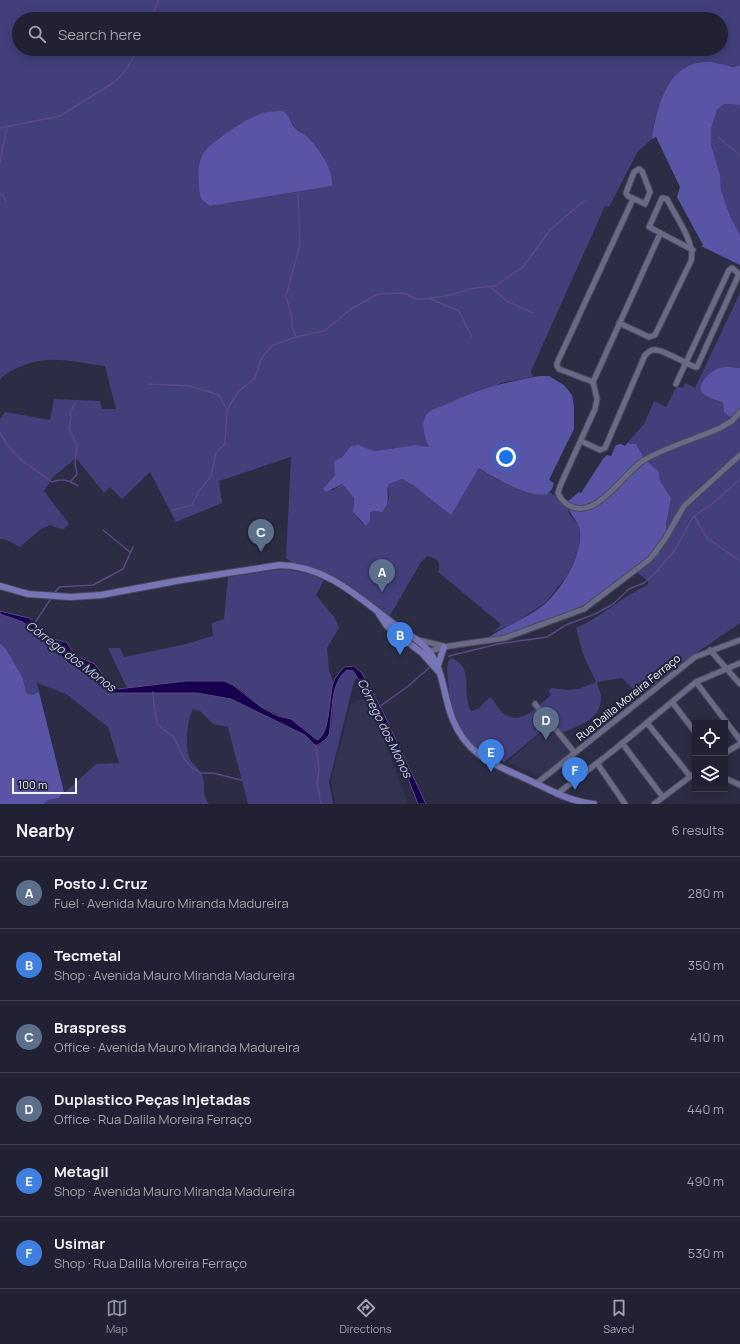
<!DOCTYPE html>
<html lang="en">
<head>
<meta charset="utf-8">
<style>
  :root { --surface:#212133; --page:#29293b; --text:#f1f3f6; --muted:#a2a3ac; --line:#3e3e4e; --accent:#8c9099 }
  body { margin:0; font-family:Manrope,sans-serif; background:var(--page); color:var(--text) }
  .controls { position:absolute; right:12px; bottom:12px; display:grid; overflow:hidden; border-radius:0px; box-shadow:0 2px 10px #0003 }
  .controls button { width:36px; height:36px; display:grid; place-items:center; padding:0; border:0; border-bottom:1px solid var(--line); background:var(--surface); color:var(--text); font:20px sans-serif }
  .scale { position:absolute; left:12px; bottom:10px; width:65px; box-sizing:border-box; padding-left:4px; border:2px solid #f2f3fd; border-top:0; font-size:11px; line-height:14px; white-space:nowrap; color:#f2f3fd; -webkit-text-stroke:3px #222239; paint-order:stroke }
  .you { position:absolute; left:506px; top:457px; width:14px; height:14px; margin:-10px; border:3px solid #fff; border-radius:50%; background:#1a73e8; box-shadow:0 0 0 6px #1a73e833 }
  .badge { display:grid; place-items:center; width:26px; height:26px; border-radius:50%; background:var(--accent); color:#fff; font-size:13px; font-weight:700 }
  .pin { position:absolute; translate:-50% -33px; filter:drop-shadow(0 1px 2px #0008) }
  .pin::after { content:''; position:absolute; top:21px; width:14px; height:12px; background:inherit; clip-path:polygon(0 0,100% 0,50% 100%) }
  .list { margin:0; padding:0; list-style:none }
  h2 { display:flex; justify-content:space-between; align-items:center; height:52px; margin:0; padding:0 16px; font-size:17px }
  h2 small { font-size:13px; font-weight:400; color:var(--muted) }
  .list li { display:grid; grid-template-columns:26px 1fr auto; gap:12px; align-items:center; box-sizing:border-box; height:72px; padding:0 16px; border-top:1px solid var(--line) }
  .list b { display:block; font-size:15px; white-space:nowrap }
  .list p { margin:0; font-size:13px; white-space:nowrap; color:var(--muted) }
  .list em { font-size:13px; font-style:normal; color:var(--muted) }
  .icon { flex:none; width:22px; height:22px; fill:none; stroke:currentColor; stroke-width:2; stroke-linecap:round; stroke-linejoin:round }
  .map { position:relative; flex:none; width:740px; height:804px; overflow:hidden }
  .search { position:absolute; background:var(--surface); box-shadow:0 2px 10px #0003; left:12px; right:12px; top:12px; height:44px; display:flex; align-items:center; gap:10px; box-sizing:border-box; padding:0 14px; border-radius:22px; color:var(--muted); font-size:15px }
  .sheet { height:484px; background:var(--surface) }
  nav { display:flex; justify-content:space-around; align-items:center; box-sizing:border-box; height:56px; border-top:1px solid var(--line); background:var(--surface); font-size:11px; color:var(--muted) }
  nav a { display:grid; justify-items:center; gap:2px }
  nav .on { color:var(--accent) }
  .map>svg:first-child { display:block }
  .built { fill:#333251 }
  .green { fill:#433f7b; fill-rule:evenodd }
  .forest { fill:#5a54a6 }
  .water { fill:#17004e; stroke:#594982 }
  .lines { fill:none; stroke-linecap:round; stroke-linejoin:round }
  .stream { stroke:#594982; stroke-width:1.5 }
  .minor-casing { stroke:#4a4a5d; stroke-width:7 }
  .major-casing { stroke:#4a4a5d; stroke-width:8 }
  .minor { stroke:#6a6a86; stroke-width:5 }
  .major { stroke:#7775b5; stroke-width:6 }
  .labels { text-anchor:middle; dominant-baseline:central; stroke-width:4; stroke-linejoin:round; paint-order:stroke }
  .street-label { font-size:11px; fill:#f2f3fd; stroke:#222239 }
  .water-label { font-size:12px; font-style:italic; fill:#c6c8f5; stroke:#222239 }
</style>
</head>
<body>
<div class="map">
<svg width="740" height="804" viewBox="0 0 740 804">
  <rect width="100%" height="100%" fill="#2c2c44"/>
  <g class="built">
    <path d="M367,697l17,42 24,65h-73l-4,-24 20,-76z"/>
    <path d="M548,727l23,25 -30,24 -34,-14z"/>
  </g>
  <g class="green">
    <path d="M0,0h740v65c-15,4 -19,-3 -30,-3 -40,1 -54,43 -58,77l-14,12 -29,56 -4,-1 -74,165 2,6 -33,6 -75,52 4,12 -13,-2 -42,6 -19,-6 -14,12 -6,18 -11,14 9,1 9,-6 12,14 -1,14 10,12 7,-6v-5l2,-2 10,1 7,-13 -1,-12 1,-3 13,-5 11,6 38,29 28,-46c19,13 44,27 68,26l2,-2 18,10 2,12 10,11 1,9 -1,16 -12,26 -21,26 -29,20 -23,10 7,-8 -63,-52c4,-10 -1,-14 -11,-16l-6,6 -32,55c-18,-15 -36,-31 -57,-42 -13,-6 -37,-9 -46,-17l5,-101 -72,24 3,22 -46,19 -26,-50 -28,27 -12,-12 -6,6 -28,-35 -23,19 -9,14 25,33 -6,6 -13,-5 -9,4 -21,18 -15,-8h-5v-120l5,-7 45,8 4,-21 46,2 2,8h14l-11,-43c-33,-4 -57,-13 -88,2 -7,4 -13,6 -17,12zM19,19h702v30h-702zM292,123c3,6 8,8 14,13 13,11 27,32 26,50l-122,20 -6,-3 -2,-48 17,-17 18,-12z"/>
    <path d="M724,104l16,1v130l-10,-19 -9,-26 -1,-16 -9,-29v-16l6,-19z"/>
    <path d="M740,293v75c-14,-2 -32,4 -39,17l3,9 19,9 1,9 16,1v210l-57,39 -43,34 -18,-18 -25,4c1,5 4,11 4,15 1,24 -27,30 -44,38l-9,-9 -44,36c-9,-4 -17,-8 -25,-13 -26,-16 -30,-53 -32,-80l1,-7 3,-4c24,8 10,37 20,53l7,-2 12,-12c5,4 8,12 13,16 17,15 36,-8 48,-18l-2,-4 2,-3 16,2 12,-1 17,-7 -13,-28 -7,-26c26,-11 46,-32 72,-43v-4l-11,-9 30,-35 -1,-12 5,-27 -11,-17 -1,-9 -15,-14 -8,-14 -9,-1 17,-19 10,-23 12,6 11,-21 6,2 2,-5 10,5z"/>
    <path d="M285,569l24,5 15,6 -8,15 18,22 5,11 -12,20 2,22 4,12 -7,49 -7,9h-3c-15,-17 -34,-23 -54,-33 -10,-5 -18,-17 -29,-22 -19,-9 -84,-1 -106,3l-19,-40h12l4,9 62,-13 27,-8 -1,-13 12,-4 4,-42z"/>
    <path d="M0,614l23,8 28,23 7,10 55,38h84l34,6 74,36 9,10 4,1c4,-3 9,-6 11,-11 8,-21 -3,-50 18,-65l6,1 5,6 -4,4 -25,101 4,22h-85l-20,-77 -15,-3 -13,-13 -7,-2c-6,11 -8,36 -4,48 3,8 12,12 14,21 3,9 -2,17 6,26h-165l4,-4 11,-2 37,-34 23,-1 -11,-36 -42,-33 -29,-11 2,9 -7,3 -6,-2 -3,-15 -17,-29 -6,-6z"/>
  </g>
  <g class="forest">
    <path d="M712,62l21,5 7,-2v40l-16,-1 -7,6 -6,19v16l9,29 1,16 9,26 10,19v30l-39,-19 2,-1 -26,-48 3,-10 -24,-50 -4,2c3,-25 13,-66 41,-75 6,-2 13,-2 19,-2z"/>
    <path d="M283,111c9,7 6,11 12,17 3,3 7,5 10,7 13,11 29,34 27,51l-122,20c-10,-5 -11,-12 -11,-23 -1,-9 -1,-18 3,-27 6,-14 51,-42 65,-44 5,-1 11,-1 16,-1z"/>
    <path d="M729,367l11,1v45l-8,5 -8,-6 -1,-9c-6,-4 -16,-5 -20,-10 -8,-8 7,-21 14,-24 3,-2 8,-2 12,-2z"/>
    <path d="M539,376h10l15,9 8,10 2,12v22l-25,51 5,3 -2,6 -5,5c-20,4 -52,-16 -68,-26l-28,47 -38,-30 -11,-6 -13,5c-5,10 4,15 -7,28l-9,-1 -3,2v8l-4,5 -13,-14 1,-14 -12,-14 -16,8 -3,-3 12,-14 -1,-13 9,-6 8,-10 7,-1 16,6 42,-6 13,2c-4,-9 -10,-26 -1,-34 4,-4 12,-6 17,-8 30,-15 61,-23 94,-29z"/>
    <path d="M627,443l9,1 8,14 15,14 1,9 11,17 -5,27 1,12 -9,19 -21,16 -63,39 -60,21 -28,8c10,-9 20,-12 32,-19 9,-5 20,-11 28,-18 17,-16 36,-47 34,-71 -1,-13 -11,-15 -13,-30l12,-10 2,1 22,-34 4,-4 4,1 5,-11 5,-1 4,2z"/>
    <path d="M0,643l6,6 17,29 3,15 6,2 7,-3 25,100 -5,6 -11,2 -4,4h-44z"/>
  </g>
  <path class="water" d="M0,611l29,7 23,21 14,3 10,14 19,8 11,16 12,9 68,-8h38l9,4 28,22 17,9 13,3 26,21c13,-5 12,-43 16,-57 2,-6 7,-11 11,-16l10,-1 8,7 20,37 44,94h-8l-20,-51 -32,-63 -13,-19 -6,-1c-18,13 -14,45 -18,65l-4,5 -9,6 -11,-11 -74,-36 -34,-6h-84l-46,-31 -16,-18 -28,-22 -23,-8z"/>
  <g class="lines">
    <g class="stream">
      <path d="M150,19l9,-19"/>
      <path d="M0,128l60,-12 56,-35 10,-11 12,-21"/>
      <path d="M718,137l22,18"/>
      <path d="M0,162l7,-36"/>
      <path d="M0,193l3,2 3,7"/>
      <path d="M492,288l16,14 25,11"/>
      <path d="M431,299l28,12 13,26"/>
      <path d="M296,337l-4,-11v-8l-6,-22 14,-51 -2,-50"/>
      <path d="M148,384l41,2 30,9 8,15"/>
      <path d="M0,433c17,29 27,30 52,49 10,-4 17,-2 26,4"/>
      <path d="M71,481l6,-7 -2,-11 2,-18 -8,-15 2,-12 -1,-5 5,-10"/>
      <path d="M173,510l19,-5 7,-14 12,-15 5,-23 9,-9 2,-34 11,-18 17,-14 7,-21 11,-12 23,-8 28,-6 27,-22 27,-15 27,-1 11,6h9l26,-4 23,-7 21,-2 28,-19 27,-37 35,-30"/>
      <path d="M694,516l13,22 33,23"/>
      <path d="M103,530l27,22"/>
      <path d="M54,594l5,-7 34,-2 30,-16 10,-22"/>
      <path d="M34,624l18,-27"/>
      <path d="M449,656l49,-12 49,-7 19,-12 29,-11 18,-10 16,-15 15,-6 13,-12 17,-20 19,-34 20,-14 27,-24"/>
      <path d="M153,692l1,14 3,17 4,5 13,9 9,20 8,10 10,6h12l28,7"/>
      <path d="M379,707l28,-20 22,-19"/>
      <path d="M316,745l3,25 -2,13 4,21"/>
    </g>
    <defs>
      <g id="minor">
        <path d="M639,169l3,2 8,21 -5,12 -17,-8 -2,-3 8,-21z"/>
        <path d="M619,323l30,14 6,-2 36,-74c5,-18 -16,-45 -24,-62l-5,-1 -13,29 44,23"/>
        <path d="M593,382l4,17 -2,10 -35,77 -2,7c3,7 6,10 12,13 27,14 54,-34 74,-46 23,-13 51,-21 76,-32l12,-7 8,-9"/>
        <path d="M593,382l-34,-13 -2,-3v-3l76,-164"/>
        <path d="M593,382l67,-148"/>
        <path d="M581,441l19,9 5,-2 40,-93c3,-2 5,-5 8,-5 7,-2 34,14 42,17h2l42,-93 -7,-6 -3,2 -53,114"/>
        <path d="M418,640l26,6"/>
        <path d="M710,650l30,34"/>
        <path d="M422,653l27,-7 56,-8 79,-29 66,-50 15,-20 19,-33 56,-51"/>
        <path d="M696,682l44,58"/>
        <path d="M672,702l23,30"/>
        <path d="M535,704l40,49"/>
        <path d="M647,723l43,53"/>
        <path d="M622,743l40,53"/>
        <path d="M725,753l15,-9"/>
        <path d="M597,763l28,41"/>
        <path d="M725,778l15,7"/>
        <path d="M537,783l158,-126 45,-17"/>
        <path d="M557,794l57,-44 82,-68 44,-19"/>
        <path d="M654,804l41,-31"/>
      </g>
      <g id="major">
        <path d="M0,586l28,8 43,3 30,-2 81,-15 98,-15c49,1 81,35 118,62 12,9 25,15 33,27 13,19 13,45 22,66 16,40 50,47 84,64 19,9 36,18 57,20"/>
        <path d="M379,614l8,12 35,27 16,18"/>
        <path d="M438,665l6,-18"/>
      </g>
    </defs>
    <use href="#minor" class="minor-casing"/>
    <use href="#major" class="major-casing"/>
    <use href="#minor" class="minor"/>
    <use href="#major" class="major"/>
  </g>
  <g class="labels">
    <g class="street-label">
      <text transform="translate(628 697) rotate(-39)">Rua Dalila Moreira Ferraço</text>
    </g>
    <g class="water-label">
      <text transform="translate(71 656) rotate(37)">Córrego dos Monos</text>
      <text transform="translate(385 728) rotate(64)">Córrego dos Monos</text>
    </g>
  </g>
</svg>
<div class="controls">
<button><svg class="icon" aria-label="locate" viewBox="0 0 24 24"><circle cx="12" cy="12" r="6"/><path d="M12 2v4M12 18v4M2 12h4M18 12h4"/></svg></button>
<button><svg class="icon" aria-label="layers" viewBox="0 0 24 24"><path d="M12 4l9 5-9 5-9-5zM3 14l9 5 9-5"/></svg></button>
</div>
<div class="scale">100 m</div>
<div class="you"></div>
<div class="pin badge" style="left:382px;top:592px;background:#5c6f8a">A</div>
<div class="pin badge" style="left:400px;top:655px;background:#3f7fe0">B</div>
<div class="pin badge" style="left:261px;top:552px;background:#5c6f8a">C</div>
<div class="pin badge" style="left:546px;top:740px;background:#5c6f8a">D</div>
<div class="pin badge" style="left:491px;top:772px;background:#3f7fe0">E</div>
<div class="pin badge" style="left:575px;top:790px;background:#3f7fe0">F</div>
<div class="search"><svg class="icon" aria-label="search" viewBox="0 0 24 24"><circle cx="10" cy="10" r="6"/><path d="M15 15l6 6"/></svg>Search here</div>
</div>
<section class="sheet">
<h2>Nearby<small>6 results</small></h2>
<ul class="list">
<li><span class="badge" style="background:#5c6f8a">A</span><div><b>Posto J. Cruz</b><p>Fuel · Avenida Mauro Miranda Madureira</p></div><em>280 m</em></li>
<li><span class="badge" style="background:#3f7fe0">B</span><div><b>Tecmetal</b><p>Shop · Avenida Mauro Miranda Madureira</p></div><em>350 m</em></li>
<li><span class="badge" style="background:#5c6f8a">C</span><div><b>Braspress</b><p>Office · Avenida Mauro Miranda Madureira</p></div><em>410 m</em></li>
<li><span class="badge" style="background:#5c6f8a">D</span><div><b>Duplastico Peças Injetadas</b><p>Office · Rua Dalila Moreira Ferraço</p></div><em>440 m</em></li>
<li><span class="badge" style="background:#3f7fe0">E</span><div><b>Metagil</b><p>Shop · Avenida Mauro Miranda Madureira</p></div><em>490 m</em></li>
<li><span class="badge" style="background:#3f7fe0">F</span><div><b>Usimar</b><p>Shop · Rua Dalila Moreira Ferraço</p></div><em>530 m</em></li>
</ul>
</section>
<nav>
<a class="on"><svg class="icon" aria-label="map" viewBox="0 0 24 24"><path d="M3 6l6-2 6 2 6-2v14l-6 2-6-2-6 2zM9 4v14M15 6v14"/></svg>Map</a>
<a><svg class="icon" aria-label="directions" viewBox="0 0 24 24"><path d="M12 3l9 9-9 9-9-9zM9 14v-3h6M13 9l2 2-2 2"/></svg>Directions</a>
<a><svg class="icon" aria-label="saved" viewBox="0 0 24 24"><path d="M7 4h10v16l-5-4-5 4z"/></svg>Saved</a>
</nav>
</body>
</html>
